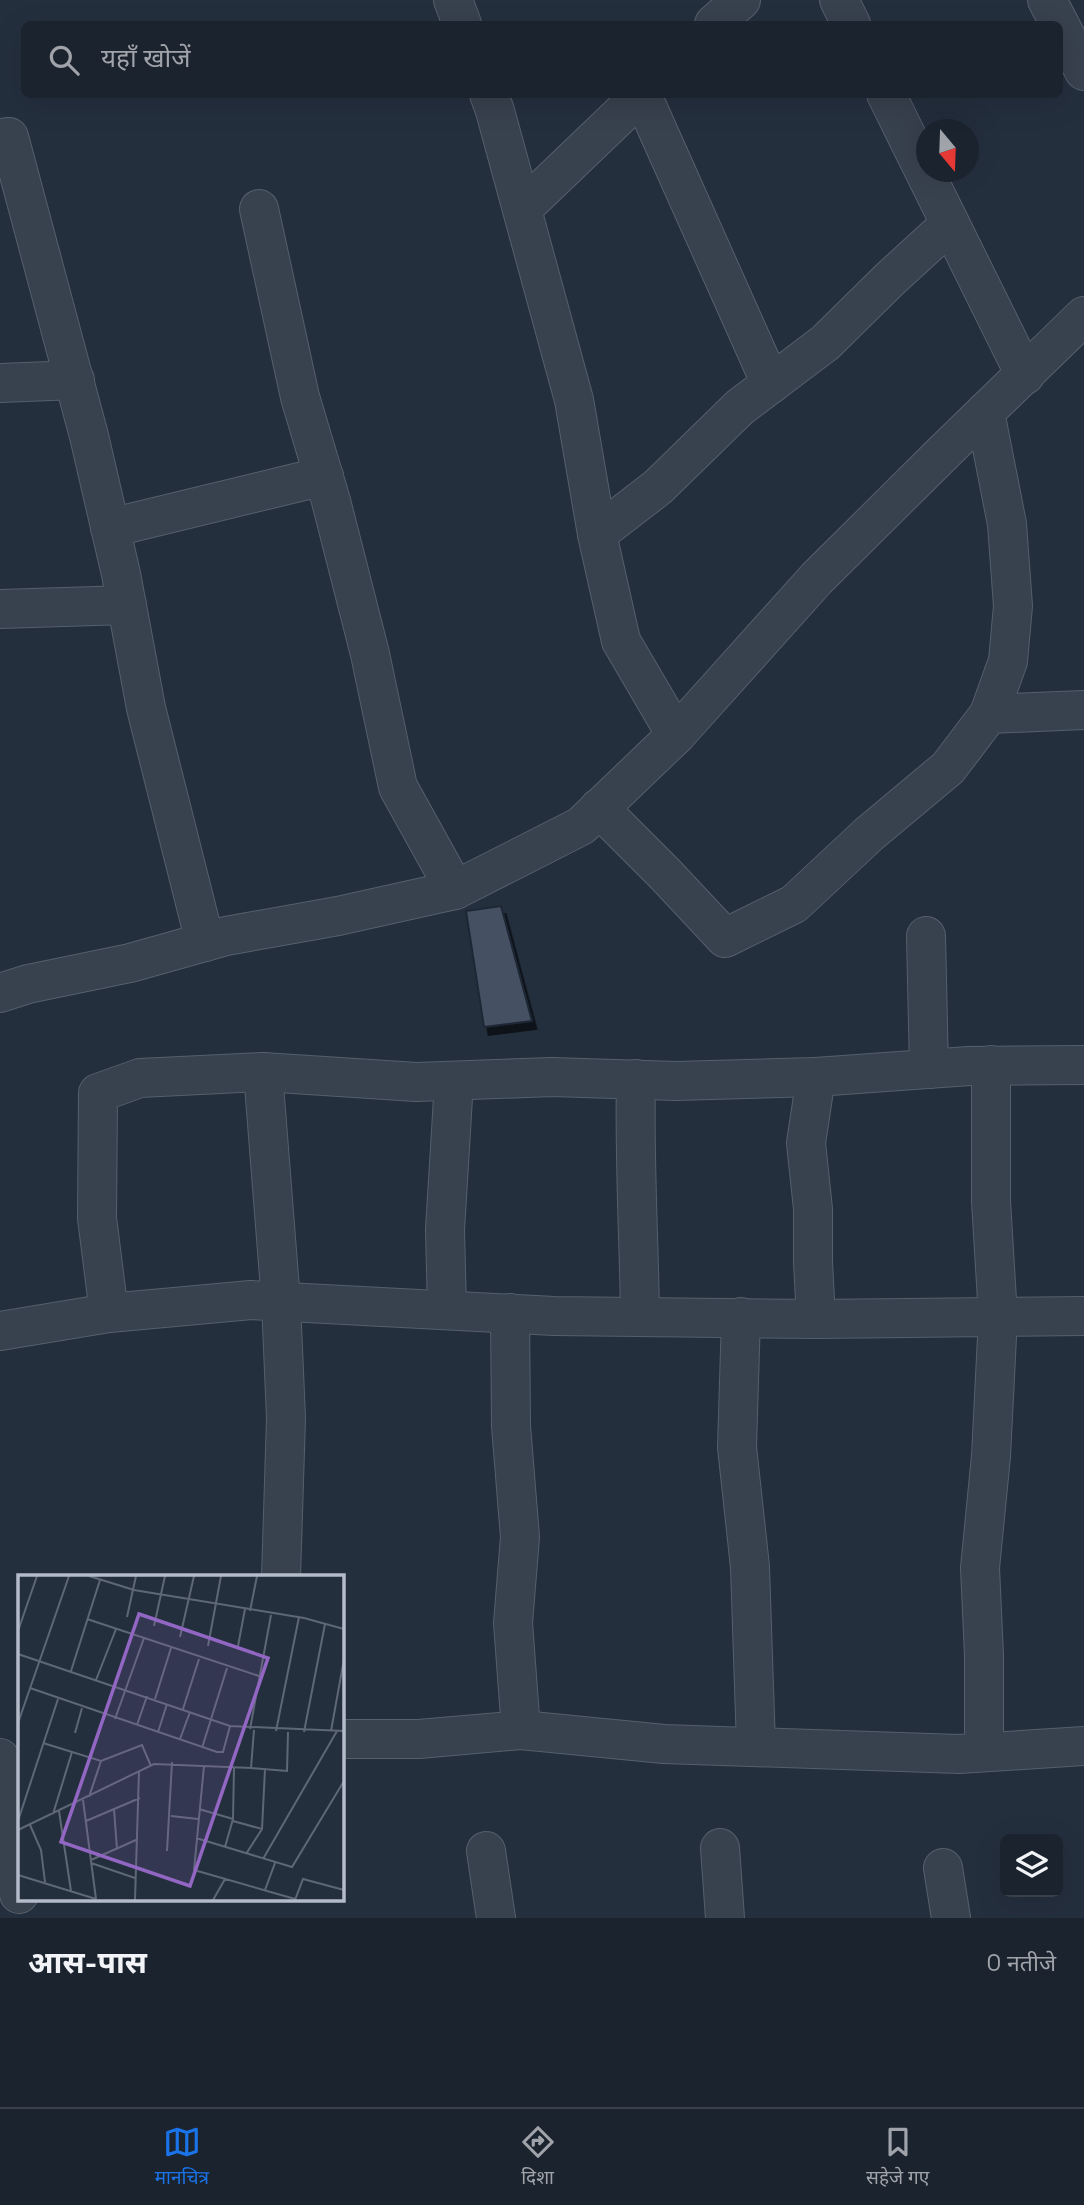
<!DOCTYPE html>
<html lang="hi">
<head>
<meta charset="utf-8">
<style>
  :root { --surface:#1b232e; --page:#242b36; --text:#f1f3f6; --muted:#a0a4aa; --line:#39404a; --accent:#1a73e8 }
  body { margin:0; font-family:"Space Grotesk","Noto Sans Devanagari",sans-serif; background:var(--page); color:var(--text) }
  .controls { position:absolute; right:21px; bottom:21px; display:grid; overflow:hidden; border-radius:10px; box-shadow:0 7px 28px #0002 }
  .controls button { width:63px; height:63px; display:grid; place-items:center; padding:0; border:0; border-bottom:2px solid var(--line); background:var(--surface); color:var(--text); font:35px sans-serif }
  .compass { position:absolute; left:916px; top:119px; width:63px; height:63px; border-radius:50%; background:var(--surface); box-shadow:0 7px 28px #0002; rotate:161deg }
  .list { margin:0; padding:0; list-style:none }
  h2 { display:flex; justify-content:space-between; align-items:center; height:91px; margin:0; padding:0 28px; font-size:30px }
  h2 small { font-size:23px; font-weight:400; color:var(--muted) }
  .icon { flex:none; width:38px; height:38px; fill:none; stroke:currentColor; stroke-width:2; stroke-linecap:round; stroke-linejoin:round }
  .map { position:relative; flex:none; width:1084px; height:1918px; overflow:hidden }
  .search { position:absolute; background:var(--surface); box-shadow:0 7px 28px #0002; left:21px; right:21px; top:21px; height:77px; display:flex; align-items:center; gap:18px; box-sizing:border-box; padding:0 24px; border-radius:10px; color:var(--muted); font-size:26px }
  .sheet { height:189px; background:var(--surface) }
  nav { display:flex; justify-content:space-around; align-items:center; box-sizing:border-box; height:98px; border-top:2px solid var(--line); background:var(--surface); font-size:19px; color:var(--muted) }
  nav a { display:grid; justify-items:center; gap:4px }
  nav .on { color:var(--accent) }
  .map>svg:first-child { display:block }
  .building { fill:#455162; stroke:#1f2835; stroke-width:2; filter:url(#shadow) }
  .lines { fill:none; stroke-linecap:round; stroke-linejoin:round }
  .street-casing { stroke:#565f6c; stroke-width:40 }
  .street { stroke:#38414e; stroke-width:38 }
  .inset-road { fill:none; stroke:#5e6776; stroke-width:2 }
  .view { fill:#9266c3; fill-opacity:0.15; stroke:#9266c3; stroke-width:3.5 }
  .inset-edge { fill:none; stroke:#b4bcc9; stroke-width:3.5 }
</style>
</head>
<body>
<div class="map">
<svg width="1084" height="1918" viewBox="0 0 1084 1918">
  <defs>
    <filter id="shadow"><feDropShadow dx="4.5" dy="8" stdDeviation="0" flood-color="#0009"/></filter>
  </defs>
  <rect width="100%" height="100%" fill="#242f3e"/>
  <path class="building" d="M501,906l31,115 -48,6 -18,-116z"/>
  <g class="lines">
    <defs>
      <g id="street">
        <path d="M453,0l9,24"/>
        <path d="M839,0l12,24"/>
        <path d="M1047,0l37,71"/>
        <path d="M714,24l27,-24"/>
        <path d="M489,94l6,17 79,289 23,134 24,107 55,94"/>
        <path d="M886,94l139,281"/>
        <path d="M642,95l129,289"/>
        <path d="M0,138l9,-1 80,299 32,138 25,134 59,234"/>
        <path d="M259,209l41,188 31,104 39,153 28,133 57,103"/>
        <path d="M522,209l120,-115"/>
        <path d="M0,383l75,-3"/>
        <path d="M985,412l22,112 6,82 -5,55 -19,53"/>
        <path d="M110,528l214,-52"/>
        <path d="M597,534l61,-47 82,-80 85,-64 65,-64 60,-55"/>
        <path d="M0,609l127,-4"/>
        <path d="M599,808l67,67 59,63 69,-34 75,-70 79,-66 41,-54 95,-4"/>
        <path d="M926,936l3,133"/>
        <path d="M0,993l28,-9 102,-21 96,-27 112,-20 117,-26 126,-64 95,-91 141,-157 126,-125 141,-137"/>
        <path d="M263,1072l18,230 5,116 -5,159"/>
        <path d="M816,1077l-10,66 7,66v53l3,57"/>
        <path d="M636,1079c-2,79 3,158 4,237"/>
        <path d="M447,1310l-2,-80 9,-149"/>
        <path d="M109,1313l-12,-95 1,-125 42,-15 123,-6 153,10 136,-5 124,4 140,-4 153,-11 115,-1"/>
        <path d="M510,1313l1,113 9,111 -7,86 8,107"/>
        <path d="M741,1317l-4,130 13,120 6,179"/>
        <path d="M0,1331l109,-18 142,-13 303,16 262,3 268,-3"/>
        <path d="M341,1739h78l102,-9 143,14 295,10 125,-8"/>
        <path d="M984,1752v-97l-4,-87 11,-112 7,-139 -7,-116v-136"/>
        <path d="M0,1758l19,136"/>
        <path d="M720,1848l5,70"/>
        <path d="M486,1851l10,67"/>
        <path d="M943,1868l8,50"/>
      </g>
    </defs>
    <use href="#street" class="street-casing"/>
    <use href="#street" class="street"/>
  </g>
  <g transform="translate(18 1575)">
    <rect width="326" height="326" fill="#242f3e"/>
    <path class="inset-road" d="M71,1l45,14 170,28 40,11M232,36l7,-35M109,42l9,-41M69,44l175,58M136,51l11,-50M0,56l19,-55M162,62l14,-61M190,71l13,-70M220,71l7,-37M0,79l212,72 114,5M53,96l29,-91M78,105l20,-51M12,113l187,64h6l7,-26M137,124l16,-51M165,134l16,-50M97,144l29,-81M0,148l51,-147M119,150l10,-29M232,154l21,-114M258,156l23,-114M313,156l13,-72M140,157l9,-28M286,157l21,-108M57,158l7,-25M162,164l10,-27M25,168l58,18 41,-16 9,21M184,173l25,-80M186,191l-10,104 101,29M233,193l36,3 1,-39M71,222l12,-36M65,225l13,99M96,234l3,40M181,234l34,10M41,236l12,80M35,239l19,-62M153,241l27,3M0,246l40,-122M68,246l54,-23M215,246l29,8 3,-60M12,250l11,25 4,32M0,255l136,-66 97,4 3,-38M178,263l96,29 52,-86M207,272l8,-28 1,-51M149,276l5,-89M228,279l16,-25M245,284l74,-128M73,285l45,-20M73,288l44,15M0,300l78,24M247,315l10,-27M117,325l4,-129M195,325l12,-21M277,325l8,-21 41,11"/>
    <path class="view" d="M121,39l129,44 -78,228 -129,-44z"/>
    <rect width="326" height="326" class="inset-edge"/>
  </g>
</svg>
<div class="controls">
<button><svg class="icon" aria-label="layers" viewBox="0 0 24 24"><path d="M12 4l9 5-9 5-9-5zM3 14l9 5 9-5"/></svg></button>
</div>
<svg class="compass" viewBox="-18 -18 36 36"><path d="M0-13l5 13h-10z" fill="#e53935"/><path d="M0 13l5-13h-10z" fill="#a0a4aa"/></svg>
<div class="search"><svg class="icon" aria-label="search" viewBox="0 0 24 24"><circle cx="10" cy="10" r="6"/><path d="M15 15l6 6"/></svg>यहाँ खोजें</div>
</div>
<section class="sheet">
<h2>आस-पास<small>0 नतीजे</small></h2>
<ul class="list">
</ul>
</section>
<nav>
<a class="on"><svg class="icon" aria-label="map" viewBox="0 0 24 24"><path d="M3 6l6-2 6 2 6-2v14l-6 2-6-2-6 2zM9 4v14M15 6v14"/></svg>मानचित्र</a>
<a><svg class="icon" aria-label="directions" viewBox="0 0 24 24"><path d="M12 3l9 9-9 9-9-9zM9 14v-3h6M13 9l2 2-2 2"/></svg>दिशा</a>
<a><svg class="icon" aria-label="saved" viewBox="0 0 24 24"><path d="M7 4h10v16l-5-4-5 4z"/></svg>सहेजे गए</a>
</nav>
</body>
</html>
